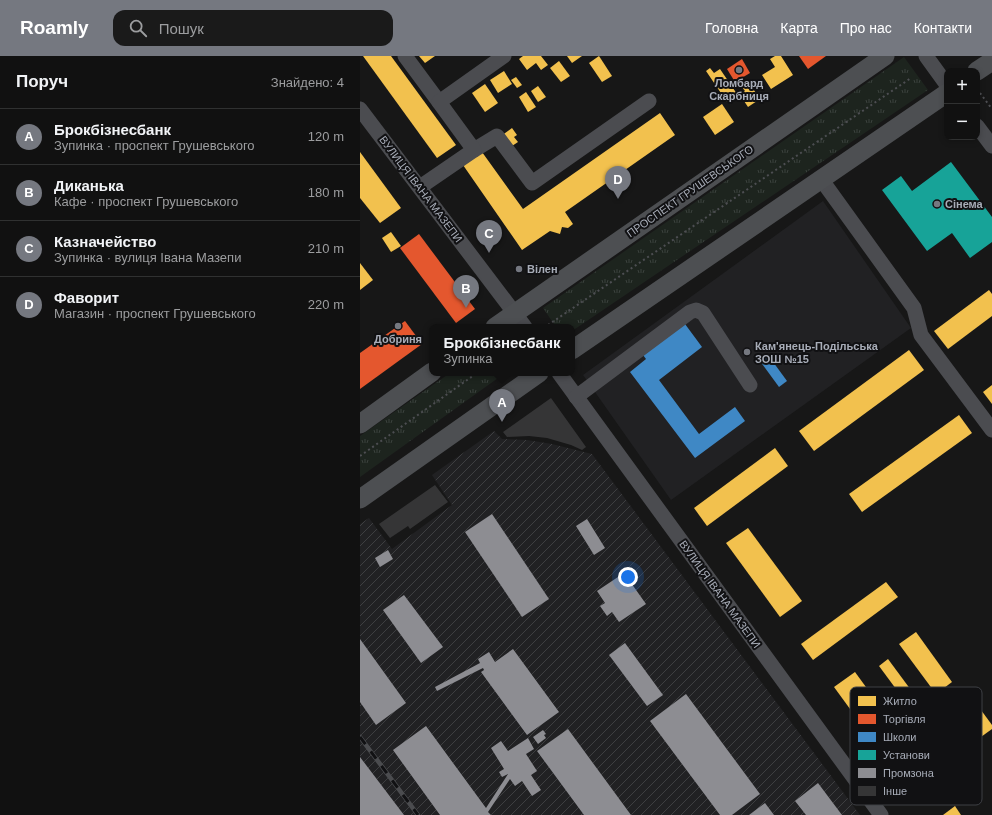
<!DOCTYPE html>
<html lang="uk">
<head>
<meta charset="utf-8">
<style>
  :root { --surface:#111; --page:#1a1a1a; --text:#f1f3f6; --muted:#9c9d9f; --line:#303131; --accent:#757880 }
  body { margin:0; font-family:Arial,sans-serif; background:var(--page); color:var(--text) }
  .controls { position:absolute; right:12px; top:12px; display:grid; overflow:hidden; border-radius:8px; box-shadow:0 2px 6px #0003 }
  .controls button { width:36px; height:36px; display:grid; place-items:center; padding:0; border:0; border-bottom:1px solid var(--line); background:var(--surface); color:var(--text); font:20px sans-serif }
  .you { position:absolute; left:268px; top:521px; width:14px; height:14px; margin:-10px; border:3px solid #fff; border-radius:50%; background:#1a73e8; box-shadow:0 0 0 6px #1a73e833 }
  .badge { display:grid; place-items:center; width:26px; height:26px; border-radius:50%; background:var(--accent); color:#fff; font-size:13px; font-weight:700 }
  .pin { position:absolute; translate:-50% -33px; filter:drop-shadow(0 1px 2px #0008) }
  .pin::after { content:''; position:absolute; top:21px; width:14px; height:12px; background:inherit; clip-path:polygon(0 0,100% 0,50% 100%) }
  .popup { position:absolute; left:69px; top:268px; width:146px; height:52px; box-sizing:border-box; display:grid; place-content:center; border-radius:8px; background:var(--surface); filter:drop-shadow(0 1px 3px #0005); font-size:13px; white-space:nowrap; color:var(--muted) }
  .popup b { font-size:15px; color:var(--text) }
  .popup::after { content:''; position:absolute; left:50%; top:100%; margin-left:-8px; border:8px solid transparent; border-top-color:var(--surface) }
  .list { margin:0; padding:0; list-style:none }
  h2 { display:flex; justify-content:space-between; align-items:center; height:52px; margin:0; padding:0 16px; font-size:17px }
  h2 small { font-size:13px; font-weight:400; color:var(--muted) }
  .list li { display:grid; grid-template-columns:26px 1fr auto; gap:12px; align-items:center; box-sizing:border-box; height:56px; padding:0 16px; border-top:1px solid var(--line) }
  .list b { display:block; font-size:15px; white-space:nowrap }
  .list p { margin:0; font-size:13px; white-space:nowrap; color:var(--muted) }
  .list em { font-size:13px; font-style:normal; color:var(--muted) }
  .icon { flex:none; width:22px; height:22px; fill:none; stroke:currentColor; stroke-width:2; stroke-linecap:round; stroke-linejoin:round }
  .map { position:relative; flex:none; width:632px; height:759px; overflow:hidden }
  header { display:flex; align-items:center; gap:24px; box-sizing:border-box; height:56px; padding:0 20px; background:var(--accent); color:#fff }
  header strong { font-size:19px }
  nav { display:flex; gap:22px; margin-inline-start:auto; font-size:14px }
  .search { width:280px; height:36px; background:var(--page); display:flex; align-items:center; gap:10px; box-sizing:border-box; padding:0 14px; border-radius:12px; color:var(--muted); font-size:15px }
  main { display:flex }
  aside { flex:1; background:var(--surface) }
  .map>svg:first-child { display:block }
  .built { fill:#212123 }
  .industrial { fill:url(#industrial-furrows) }
  .grass { fill:url(#grass-tufts) }
  .homes { fill:#f2c14e }
  .shops { fill:#e4572e }
  .schools { fill:#3f88c5 }
  .public { fill:#17a398 }
  .industry { fill:#8d8d92 }
  .building { fill:#353536 }
  .lines { fill:none; stroke-linecap:round; stroke-linejoin:round }
  .path { stroke:#4d4e52; stroke-width:2; stroke-dasharray:2 3; stroke-linecap:butt }
  .minor { stroke:#4b4c50; stroke-width:15 }
  .major { stroke:#4d4f52; stroke-width:19 }
  .rail-casing { stroke:#4b4c4f; stroke-width:4.5 }
  .rail { stroke:#111113; stroke-width:3; stroke-dasharray:9; stroke-linecap:butt }
  .poi-dot { fill:#757880; stroke:#111113; stroke-width:1.5 }
  .labels { text-anchor:middle; dominant-baseline:central; stroke-width:4; stroke-linejoin:round; paint-order:stroke }
  .poi-label { font-size:11px; font-weight:bold; fill:#a8adb8; stroke:#111113; text-anchor:start }
  .street-label { font-size:11px; fill:#a8adb8; stroke:#111113 }
  .key { fill:#111113; stroke:#3e4045; stroke-width:1 }
  .key-label { font-size:11px; fill:#a8adb8 }
</style>
</head>
<body>
<header>
<strong>Roamly</strong>
<div class="search"><svg class="icon" aria-label="search" viewBox="0 0 24 24"><circle cx="10" cy="10" r="6"/><path d="M15 15l6 6"/></svg>Пошук</div>
<nav><a>Головна</a><a>Карта</a><a>Про нас</a><a>Контакти</a></nav>
</header>
<main>
<aside>
<h2>Поруч<small>Знайдено: 4</small></h2>
<ul class="list">
<li><span class="badge">A</span><div><b>Брокбізнесбанк</b><p>Зупинка · проспект Грушевського</p></div><em>120 m</em></li>
<li><span class="badge">B</span><div><b>Диканька</b><p>Кафе · проспект Грушевського</p></div><em>180 m</em></li>
<li><span class="badge">C</span><div><b>Казначейство</b><p>Зупинка · вулиця Івана Мазепи</p></div><em>210 m</em></li>
<li><span class="badge">D</span><div><b>Фаворит</b><p>Магазин · проспект Грушевського</p></div><em>220 m</em></li>
</ul>
</aside>
<div class="map">
<svg width="632" height="759" viewBox="0 0 632 759">
  <defs>
    <pattern id="industrial-furrows" width="10" height="10" patternUnits="userSpaceOnUse"><rect width="10" height="10" fill="#212123"/><path d="M-1 1l2-2M0 10L10 0M9 11l2-2" fill="none" stroke="#3e3f41"/></pattern>
    <pattern id="grass-tufts" width="24" height="20" patternUnits="userSpaceOnUse"><rect width="24" height="20" fill="#1d241e"/><path d="M3 7l-1-3M5 7V3M7 7l1-3M15 17l-1-3M17 17v-4M19 17l1-3" fill="none" stroke="#3b413d"/></pattern>
  </defs>
  <rect width="100%" height="100%" fill="#171717"/>
  <path class="built" d="M463,145l88,127 -240,172 -88,-125z"/>
  <path class="industrial" d="M134,375l8,8 25,1 25,4 40,10 268,361h-500v-291l9,-6 23,31 60,-44 -20,-30z"/>
  <g class="grass">
    <path d="M544,1l24,33 -356,241v-4h-16l-13,-19z"/>
    <path d="M90,317h55l-145,104v-41z"/>
  </g>
  <g class="homes">
    <path d="M3,0h28l65,89 -19,13z"/>
    <path d="M59,0h16l-10,7z"/>
    <path d="M163,0h18l7,9 -7,5 -5,-7 -9,7 -8,-11z"/>
    <path d="M207,0h15l-10,7z"/>
    <path d="M239,0l13,20 -10,6 -13,-19z"/>
    <path d="M415,0h6l12,19 -22,14 -9,-14 13,-8 -5,-8z"/>
    <path d="M199,5l11,15 -9,6 -11,-14z"/>
    <path d="M350,12l4,5 6,-4 17,25 -10,8 -21,-31z"/>
    <path d="M144,15l8,13 -14,9 -8,-13z"/>
    <path d="M156,21l6,8 -5,3 -6,-8z"/>
    <path d="M389,27l11,16 -12,8 -8,-12 5,-4 -3,-4z"/>
    <path d="M125,28l13,19 -13,9 -13,-19z"/>
    <path d="M178,30l8,11 -8,5 -7,-11z"/>
    <path d="M166,36l10,15 -8,5 -9,-15z"/>
    <path d="M362,48l12,18 -19,13 -12,-18z"/>
    <path d="M300,57l15,22 -110,77 8,12 -5,4 -6,-1 -2,7 -10,-3 -28,19 -59,-85 19,-13 41,57z"/>
    <path d="M152,72l5,7 -3,2 4,5 -9,6 -8,-12z"/>
    <path d="M0,96l41,56 -21,15 -20,-25z"/>
    <path d="M31,176l10,14 -10,6 -9,-14z"/>
    <path d="M0,207l13,17 -13,10z"/>
    <path d="M629,234l3,4v22l-44,33 -14,-18z"/>
    <path d="M549,294l15,20 -110,81 -15,-20z"/>
    <path d="M632,329v19l-9,-12z"/>
    <path d="M599,359l13,18 -110,79 -13,-18z"/>
    <path d="M415,392l13,18 -81,60 -13,-18z"/>
    <path d="M388,472l54,73 -22,16 -54,-74z"/>
    <path d="M526,526l12,15 -85,63 -12,-16z"/>
    <path d="M556,576l36,50 -16,12 -37,-50z"/>
    <path d="M528,603l37,50 -9,7 -37,-50z"/>
    <path d="M495,616l43,59 -21,15 -43,-59z"/>
    <path d="M621,654l11,15v4l-82,59 -12,-16z"/>
    <path d="M595,750l6,9h-18z"/>
  </g>
  <g class="shops">
    <path d="M439,0h27l-18,13z"/>
    <path d="M382,3l8,14 -15,9 -8,-13z"/>
    <path d="M59,178l56,75 -19,14 -56,-75z"/>
    <path d="M45,265l17,23 -62,45v-36z"/>
  </g>
  <g class="schools">
    <path d="M325,268l17,23 -43,33 40,54 36,-27 10,14 -50,37 -65,-86 16,-13 -3,-4z"/>
    <path d="M408,299l19,26 -8,6 -19,-26z"/>
  </g>
  <path class="public" d="M591,106l41,55v25l-22,16 -18,-25 -25,18 -45,-61 19,-14 11,15z"/>
  <g class="industry">
    <path d="M132,458l57,85 -27,18 -57,-85z"/>
    <path d="M227,463l18,29 -11,7 -18,-29z"/>
    <path d="M28,494l5,9 -13,8 -5,-9z"/>
    <path d="M264,517l22,31 -27,18 -7,-10 -5,4 -7,-10 5,-3 -8,-12z"/>
    <path d="M44,539l39,52 -22,16 -38,-53z"/>
    <path d="M0,583l46,64 -30,22 -16,-23z"/>
    <path d="M265,587l38,52 -16,11 -38,-51z"/>
    <path d="M153,593l46,63 -32,23 -46,-63 3,-2 -1,-2 -46,23 -2,-4 45,-24 -2,-4 11,-7 6,10z"/>
    <path d="M326,638l74,100 -28,21h-12l-70,-94z"/>
    <path d="M66,670l60,82 22,-34 -6,3 -3,-5 5,-3 -13,-21 10,-7 7,10 20,-13 6,11 -8,5 11,17 -6,4 10,15 -9,6 -10,-15 -7,5 -5,-7 -22,33 3,3h-51l-47,-65z"/>
    <path d="M208,673l63,86h-47l-47,-64z"/>
    <path d="M183,674l3,4 -2,1 2,3 -8,6 -5,-7z"/>
    <path d="M0,701l44,58h-44z"/>
    <path d="M458,727l24,32h-36l-11,-14z"/>
    <path d="M405,747l9,12h-25z"/>
  </g>
  <g class="building">
    <path d="M191,342l35,49 -4,3 -11,-5 -24,-7 -18,-2 -22,1 -4,-5z"/>
    <path d="M75,429l13,17 -38,27 -2,-3 -18,12 -11,-14z"/>
  </g>
  <g class="lines">
    <g class="path">
      <path d="M620,37l12,16"/>
      <path d="M188,269l363,-247"/>
      <path d="M0,400l117,-83"/>
    </g>
    <g class="minor">
      <path d="M45,0l34,46"/>
      <path d="M566,0l21,29"/>
      <path d="M0,53l165,218"/>
      <path d="M617,70l15,20"/>
      <path d="M114,94l23,-14 35,47 117,-82"/>
      <path d="M461,123l93,129 7,27 71,95"/>
      <path d="M60,131l54,-37 -35,-48 65,-46"/>
      <path d="M199,317l322,442"/>
      <path d="M216,341l114,-85 6,-2 7,3 47,72"/>
    </g>
    <g class="major">
      <path d="M617,15l15,-10"/>
      <path d="M135,271l390,-271"/>
      <path d="M212,294l375,-257"/>
      <path d="M0,368l72,-52"/>
      <path d="M0,443l179,-126"/>
    </g>
    <defs>
      <path id="rail" d="M0,681l58,78"/>
    </defs>
    <use href="#rail" class="rail-casing"/>
    <use href="#rail" class="rail"/>
  </g>
  <g class="poi-dot">
    <circle cx="379" cy="14" r="4"/>
    <circle cx="577" cy="148" r="4"/>
    <circle cx="159" cy="213" r="4"/>
    <circle cx="38" cy="270" r="4"/>
    <circle cx="387" cy="296" r="4"/>
  </g>
  <g class="labels">
    <g class="poi-label">
      <text x="379" y="27" text-anchor="middle">Ломбард<tspan x="379" dy="13">Скарбниця</tspan></text>
      <text x="585" y="148">Сінема</text>
      <text x="167" y="213">Вiлен</text>
      <text x="38" y="283" text-anchor="middle">Добриня</text>
      <text x="395" y="290">Кам'янець-Подільська<tspan x="395" dy="13">ЗОШ №15</tspan></text>
    </g>
    <g class="street-label">
      <text transform="translate(61 133) rotate(53)">ВУЛИЦЯ ІВАНА МАЗЕПИ</text>
      <text transform="translate(330 135) rotate(-35)">ПРОСПЕКТ ГРУШЕВСЬКОГО</text>
      <text transform="translate(360 538) rotate(54)">ВУЛИЦЯ ІВАНА МАЗЕПИ</text>
    </g>
  </g>
  <rect x="490" y="631" width="132" height="118" rx="6" class="key"/>
  <rect x="498" y="640" width="18" height="10" fill="#f2c14e"/>
  <rect x="498" y="658" width="18" height="10" fill="#e4572e"/>
  <rect x="498" y="676" width="18" height="10" fill="#3f88c5"/>
  <rect x="498" y="694" width="18" height="10" fill="#17a398"/>
  <rect x="498" y="712" width="18" height="10" fill="#8d8d92"/>
  <rect x="498" y="730" width="18" height="10" fill="#353536"/>
  <g class="key-label">
    <text x="523" y="649">Житло</text>
    <text x="523" y="667">Торгівля</text>
    <text x="523" y="685">Школи</text>
    <text x="523" y="703">Установи</text>
    <text x="523" y="721">Промзона</text>
    <text x="523" y="739">Інше</text>
  </g>
</svg>
<div class="controls">
<button>+</button>
<button>−</button>
</div>
<div class="you"></div>
<div class="pin badge" style="left:142px;top:366px">A</div>
<div class="popup"><b>Брокбізнесбанк</b>Зупинка</div>
<div class="pin badge" style="left:106px;top:252px">B</div>
<div class="pin badge" style="left:129px;top:197px">C</div>
<div class="pin badge" style="left:258px;top:143px">D</div>
</div>
</main>
</body>
</html>
